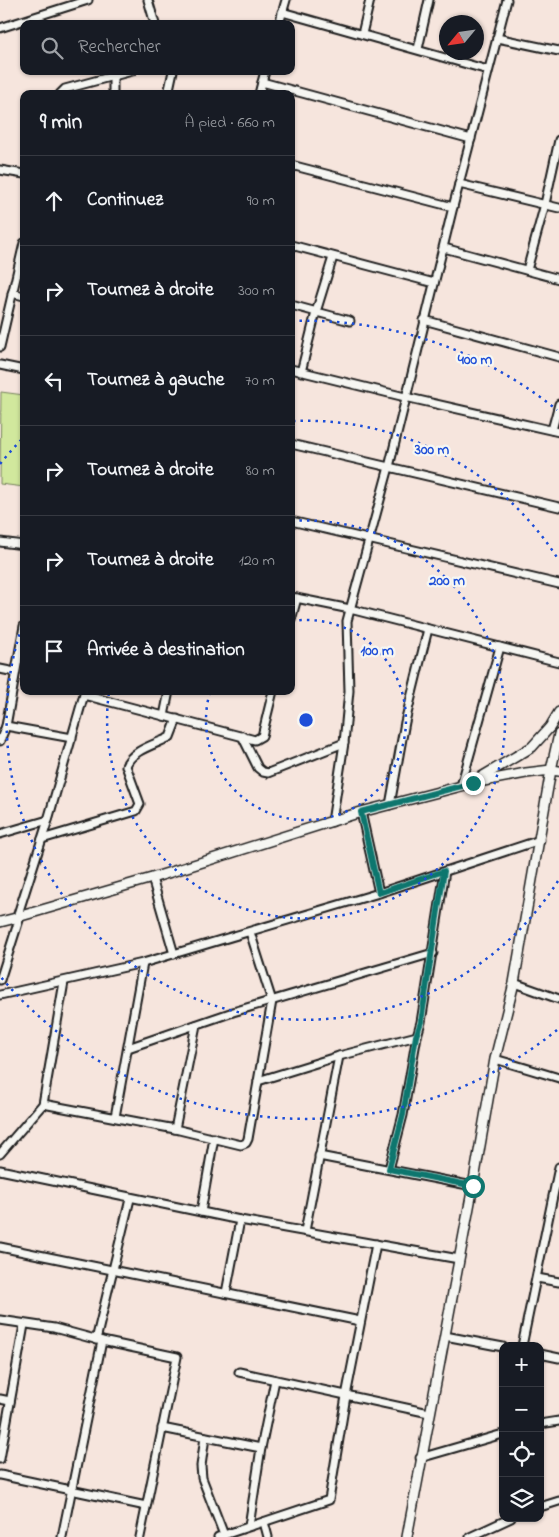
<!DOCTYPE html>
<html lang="fr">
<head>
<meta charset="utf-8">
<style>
  :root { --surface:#171b24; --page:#242831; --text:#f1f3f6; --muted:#9ea1a6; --line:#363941 }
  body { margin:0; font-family:"Indie Flower",sans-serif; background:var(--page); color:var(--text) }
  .controls { position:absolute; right:15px; bottom:15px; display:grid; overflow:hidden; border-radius:10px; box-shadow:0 1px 4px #0004 }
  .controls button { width:45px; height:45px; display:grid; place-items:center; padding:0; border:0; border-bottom:1px solid var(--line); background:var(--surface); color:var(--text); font:25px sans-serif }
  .compass { position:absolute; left:439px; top:15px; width:45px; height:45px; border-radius:50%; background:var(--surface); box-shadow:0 1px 4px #0004; rotate:241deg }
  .stop { position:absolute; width:15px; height:15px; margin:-11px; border:4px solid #0f766e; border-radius:50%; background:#fff }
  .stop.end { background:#0f766e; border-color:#fff; box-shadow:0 1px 5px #0008 }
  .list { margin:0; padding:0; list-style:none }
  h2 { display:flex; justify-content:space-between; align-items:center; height:65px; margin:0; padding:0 20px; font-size:21px }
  h2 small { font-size:16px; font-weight:400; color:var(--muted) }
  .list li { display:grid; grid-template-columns:32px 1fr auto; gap:15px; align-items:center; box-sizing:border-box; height:90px; padding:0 20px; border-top:1px solid var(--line) }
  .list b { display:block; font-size:19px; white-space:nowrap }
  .list em { font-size:16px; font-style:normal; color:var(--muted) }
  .icon { flex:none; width:28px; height:28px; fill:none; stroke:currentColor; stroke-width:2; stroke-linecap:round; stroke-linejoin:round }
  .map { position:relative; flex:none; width:559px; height:1537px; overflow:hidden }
  .search { position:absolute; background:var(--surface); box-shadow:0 1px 4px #0004; left:20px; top:20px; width:275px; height:55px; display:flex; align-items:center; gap:12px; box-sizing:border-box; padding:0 18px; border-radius:10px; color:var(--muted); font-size:19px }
  .panel { position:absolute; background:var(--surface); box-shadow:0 1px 4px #0004; left:20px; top:90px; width:275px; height:605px; border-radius:10px }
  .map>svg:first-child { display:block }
  .green { fill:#d1e89d; stroke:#76825c }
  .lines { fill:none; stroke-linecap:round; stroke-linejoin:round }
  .minor-casing { stroke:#1c1c1c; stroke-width:11 }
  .tertiary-casing { stroke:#1c1c1c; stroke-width:12 }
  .minor { stroke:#f6f6f2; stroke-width:7 }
  .tertiary { stroke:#f6f6f2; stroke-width:9 }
  .route { stroke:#0f766e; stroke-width:6 }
  .ring { fill:none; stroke:#1d4ed8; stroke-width:2.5; stroke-dasharray:2.5 5 }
  .centre { fill:#1d4ed8; stroke:#f6f6f2; stroke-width:2.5 }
  .ring-label { font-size:15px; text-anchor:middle; font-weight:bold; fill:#1d4ed8; stroke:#f6f6f2; stroke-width:4.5; stroke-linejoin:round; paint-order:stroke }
</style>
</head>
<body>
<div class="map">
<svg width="559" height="1537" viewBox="0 0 559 1537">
  <rect width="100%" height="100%" fill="#f6e5dd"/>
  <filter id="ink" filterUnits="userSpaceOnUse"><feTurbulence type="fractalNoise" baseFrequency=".02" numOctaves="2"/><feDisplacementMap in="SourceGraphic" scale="10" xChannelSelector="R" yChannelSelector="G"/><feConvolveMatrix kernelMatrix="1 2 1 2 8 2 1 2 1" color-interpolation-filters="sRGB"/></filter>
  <g filter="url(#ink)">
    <path class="green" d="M1,392l23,3v92l-24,-3z"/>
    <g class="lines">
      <defs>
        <g id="minor">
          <path d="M148,0l7,24"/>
          <path d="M282,12l206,58"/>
          <path d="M279,24l7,-24"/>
          <path d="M0,28l88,-28"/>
          <path d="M362,34l8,-34"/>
          <path d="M497,38l62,13"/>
          <path d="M418,49l11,-49"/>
          <path d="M262,82l209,57"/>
          <path d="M60,94l5,-5 67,-18"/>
          <path d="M113,94v-18"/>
          <path d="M168,94l5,-23"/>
          <path d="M259,94l6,-23"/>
          <path d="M291,165l162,42"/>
          <path d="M0,170l24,4"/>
          <path d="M459,184l100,24"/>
          <path d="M291,245l143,38"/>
          <path d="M444,248l115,31"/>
          <path d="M527,270l18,-66 14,-64"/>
          <path d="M12,293l12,3"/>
          <path d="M291,305l59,16"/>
          <path d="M424,320l135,37"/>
          <path d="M0,347l24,-104"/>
          <path d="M0,365l24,5"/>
          <path d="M291,369l114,28 154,35"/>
          <path d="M301,372l15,-60 17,-55"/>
          <path d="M552,430l7,-26"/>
          <path d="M291,444l268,63"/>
          <path d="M291,521l268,63"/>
          <path d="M0,542l24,3"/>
          <path d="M291,597l59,12 209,53"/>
          <path d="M291,620l6,-22"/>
          <path d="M0,669l15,3"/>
          <path d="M84,695l171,45 7,-4 11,-45"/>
          <path d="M164,716l5,-25"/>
          <path d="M6,726l66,12"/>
          <path d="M242,736l16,32 5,4 5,1 76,-30"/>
          <path d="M0,741l6,-15 18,-100"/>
          <path d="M461,786l39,-139"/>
          <path d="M390,805l15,-83 23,-93"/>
          <path d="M361,812l18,81"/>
          <path d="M332,822l12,-79 5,-52 -2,-70 42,-154 64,-260 54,-207"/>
          <path d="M0,834l48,-14"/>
          <path d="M42,839l94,-28 4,-7 -14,-38c5,-16 31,-22 44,-29l7,-18"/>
          <path d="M152,878l22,76"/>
          <path d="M18,914l30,-94 37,-129"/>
          <path d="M0,980l19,-60"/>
          <path d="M514,983l45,16"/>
          <path d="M0,995l143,-32 236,-70 161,-53"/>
          <path d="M128,1048l105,-36 200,-59"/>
          <path d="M495,1059l64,19"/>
          <path d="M258,1081l81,-25 78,-20"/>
          <path d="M43,1104l132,25 66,16 5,-2 2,-4 24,-138 -22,-69"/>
          <path d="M115,1117l28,-154"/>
          <path d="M175,1129l21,-104"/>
          <path d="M0,1154l43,-50 21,-122"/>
          <path d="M319,1156l154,30"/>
          <path d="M389,1169l14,-54 14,-79 4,-14 24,-151"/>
          <path d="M0,1170l240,50 219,39"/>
          <path d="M201,1212l13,-74"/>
          <path d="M305,1231l34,-175"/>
          <path d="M0,1247l360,74"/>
          <path d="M537,1278l22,4"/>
          <path d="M226,1293l14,-73"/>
          <path d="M0,1320l54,8 48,13 75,16 -37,180"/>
          <path d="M445,1336l58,11"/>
          <path d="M96,1340l34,-141"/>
          <path d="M522,1346l37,-179"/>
          <path d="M540,1354l19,4"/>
          <path d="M239,1372l190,41"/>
          <path d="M0,1399l10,2"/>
          <path d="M540,1424l19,-3"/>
          <path d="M162,1428l99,20"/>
          <path d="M205,1437l-4,29 1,12 22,57"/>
          <path d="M420,1458l83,-24"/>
          <path d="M0,1459l24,-134"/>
          <path d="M0,1475l146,31"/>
          <path d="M540,1507l19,-6"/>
          <path d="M264,1522l4,15"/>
          <path d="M249,1526l12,-78 14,-68"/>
          <path d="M62,1537l40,-196"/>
          <path d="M218,1537l111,-37 17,-104 30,-152"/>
          <path d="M470,1537l41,-19"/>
        </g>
        <g id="tertiary">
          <path d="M478,779l54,-32 18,-20 9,-15"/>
          <path d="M21,916l131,-38 209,-66 112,-29 53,-10 25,-3 8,1"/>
          <path d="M0,922l16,-4"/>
          <path d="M407,1537l66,-351 22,-127 19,-76 37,-213 8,-36"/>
        </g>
      </defs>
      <use href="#minor" class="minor-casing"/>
      <use href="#tertiary" class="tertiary-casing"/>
      <use href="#minor" class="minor"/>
      <use href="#tertiary" class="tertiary"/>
    </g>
  </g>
  <g class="lines" filter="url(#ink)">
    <path class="route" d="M473,783l-112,29 18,81 65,-22 -23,151 -5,14 -13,79 -14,54 84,17"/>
  </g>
  <g class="ring">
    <path d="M292 621A100 100 0 1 1 210 692"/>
    <path d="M292 521A199 199 0 1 1 109 692"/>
    <path d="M558 881A299 299 0 0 1 23 623M293 421A299 299 0 0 1 558 559"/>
    <path d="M557 1030A399 399 0 0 1 0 976M0 464A399 399 0 0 1 21 440M292 321A399 399 0 0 1 557 410"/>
  </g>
  <circle cx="306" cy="720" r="8" class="centre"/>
  <g class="ring-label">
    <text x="475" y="364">400 m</text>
    <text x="432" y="454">300 m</text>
    <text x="447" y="585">200 m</text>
    <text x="377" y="655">100 m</text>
  </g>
</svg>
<div class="controls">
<button>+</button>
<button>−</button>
<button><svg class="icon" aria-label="locate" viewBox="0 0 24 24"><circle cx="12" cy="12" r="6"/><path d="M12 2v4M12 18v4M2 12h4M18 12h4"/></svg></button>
<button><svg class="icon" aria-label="layers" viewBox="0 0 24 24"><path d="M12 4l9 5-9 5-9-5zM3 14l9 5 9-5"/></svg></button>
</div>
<svg class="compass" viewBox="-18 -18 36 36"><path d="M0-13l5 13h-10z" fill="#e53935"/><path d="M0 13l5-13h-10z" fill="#9ea1a6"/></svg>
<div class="stop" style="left:473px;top:1186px"></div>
<div class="stop end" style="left:473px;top:783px"></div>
<div class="search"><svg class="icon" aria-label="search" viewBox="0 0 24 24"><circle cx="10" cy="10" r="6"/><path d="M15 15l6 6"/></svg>Rechercher</div>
<section class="panel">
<h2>9 min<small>À pied · 660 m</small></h2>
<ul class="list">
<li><svg class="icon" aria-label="ahead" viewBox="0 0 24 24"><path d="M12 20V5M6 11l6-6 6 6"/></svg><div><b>Continuez</b></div><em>90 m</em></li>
<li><svg class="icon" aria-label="right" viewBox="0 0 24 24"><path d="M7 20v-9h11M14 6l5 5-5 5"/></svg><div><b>Tournez à droite</b></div><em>300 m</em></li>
<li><svg class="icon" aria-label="left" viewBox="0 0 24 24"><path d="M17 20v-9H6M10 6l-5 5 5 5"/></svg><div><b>Tournez à gauche</b></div><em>70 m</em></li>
<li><svg class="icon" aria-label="right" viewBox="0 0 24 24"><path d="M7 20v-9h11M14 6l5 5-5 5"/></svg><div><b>Tournez à droite</b></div><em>80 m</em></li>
<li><svg class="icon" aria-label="right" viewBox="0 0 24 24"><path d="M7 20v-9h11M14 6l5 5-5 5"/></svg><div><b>Tournez à droite</b></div><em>120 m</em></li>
<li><svg class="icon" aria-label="arrive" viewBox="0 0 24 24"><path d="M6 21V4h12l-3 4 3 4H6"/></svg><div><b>Arrivée à destination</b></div></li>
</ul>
</section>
</div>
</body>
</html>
